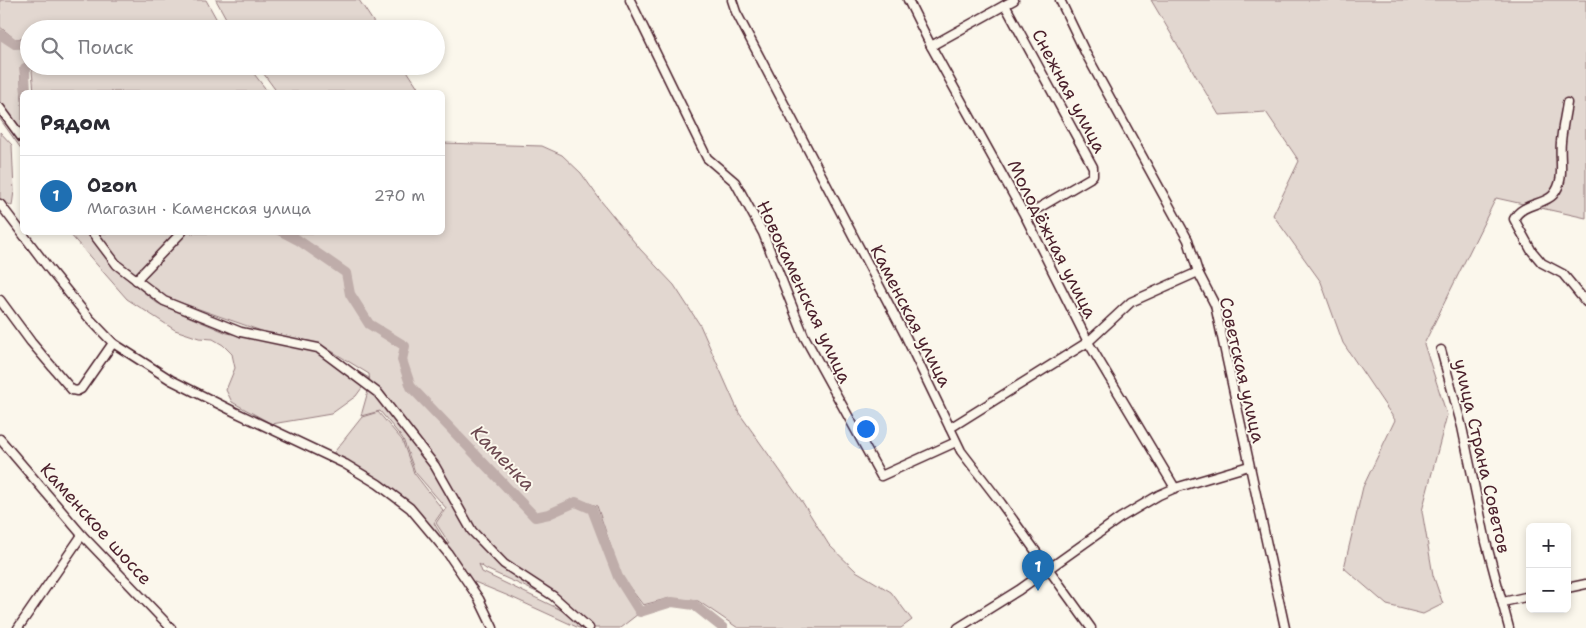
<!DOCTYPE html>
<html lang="ru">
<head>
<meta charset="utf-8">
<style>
  :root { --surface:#fff; --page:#f7f7f7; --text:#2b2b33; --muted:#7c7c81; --line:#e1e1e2; --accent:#1f6fb2 }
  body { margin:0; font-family:"Shantell Sans",sans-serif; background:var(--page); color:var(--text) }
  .controls { position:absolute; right:15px; bottom:15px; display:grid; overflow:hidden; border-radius:8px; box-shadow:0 2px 8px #0003 }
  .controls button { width:45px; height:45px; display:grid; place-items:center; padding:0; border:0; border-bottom:1px solid var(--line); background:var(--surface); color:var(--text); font:25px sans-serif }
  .you { position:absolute; left:865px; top:428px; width:18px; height:18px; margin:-12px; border:4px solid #fff; border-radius:50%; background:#1a73e8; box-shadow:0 0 0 8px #1a73e833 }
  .badge { display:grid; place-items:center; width:32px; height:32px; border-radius:50%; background:var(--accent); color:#fff; font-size:16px; font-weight:700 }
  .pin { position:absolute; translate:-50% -41px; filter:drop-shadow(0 1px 2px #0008) }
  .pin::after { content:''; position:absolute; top:26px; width:18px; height:15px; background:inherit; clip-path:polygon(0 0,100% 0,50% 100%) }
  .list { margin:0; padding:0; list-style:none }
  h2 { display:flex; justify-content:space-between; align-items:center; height:65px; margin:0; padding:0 20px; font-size:21px }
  h2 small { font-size:16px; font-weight:400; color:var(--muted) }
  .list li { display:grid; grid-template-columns:32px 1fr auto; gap:15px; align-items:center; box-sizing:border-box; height:80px; padding:0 20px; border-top:1px solid var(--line) }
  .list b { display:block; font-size:19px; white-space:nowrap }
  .list p { margin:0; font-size:16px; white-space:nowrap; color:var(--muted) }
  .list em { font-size:16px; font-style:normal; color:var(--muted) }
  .icon { flex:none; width:28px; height:28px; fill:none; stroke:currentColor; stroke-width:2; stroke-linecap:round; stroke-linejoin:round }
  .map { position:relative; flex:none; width:1586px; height:628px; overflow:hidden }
  .search { position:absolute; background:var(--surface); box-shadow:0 2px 8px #0003; left:20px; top:20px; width:425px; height:55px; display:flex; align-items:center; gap:12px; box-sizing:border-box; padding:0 18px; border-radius:28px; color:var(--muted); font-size:19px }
  .panel { position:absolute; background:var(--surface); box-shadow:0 2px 8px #0003; left:20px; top:90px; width:425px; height:145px; border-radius:8px }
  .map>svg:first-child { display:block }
  .green { fill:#e2d7d0; stroke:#967b7e; fill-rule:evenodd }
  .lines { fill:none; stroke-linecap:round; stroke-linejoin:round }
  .river { stroke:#bfadaa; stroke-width:10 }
  .minor-casing { stroke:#4a1f2b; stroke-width:11 }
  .minor { stroke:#fbf7ec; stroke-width:8 }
  .labels { text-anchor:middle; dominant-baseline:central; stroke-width:4; stroke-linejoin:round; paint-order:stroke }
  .street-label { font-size:18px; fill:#4a1f2b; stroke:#fbf7ec }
  .water-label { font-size:19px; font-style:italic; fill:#6d4a51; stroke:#fbf7ec }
</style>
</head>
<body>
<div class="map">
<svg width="1586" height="628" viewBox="0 0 1586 628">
  <rect width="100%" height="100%" fill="#fbf7ec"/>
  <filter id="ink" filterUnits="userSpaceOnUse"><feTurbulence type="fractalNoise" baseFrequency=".02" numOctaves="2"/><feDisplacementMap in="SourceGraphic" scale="10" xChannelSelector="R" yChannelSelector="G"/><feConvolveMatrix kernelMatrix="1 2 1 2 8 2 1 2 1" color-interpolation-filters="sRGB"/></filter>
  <g filter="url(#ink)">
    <g class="green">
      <path d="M0,0h206l16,29h-193v9l-14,1 -15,-12z"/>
      <path d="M216,0h143l19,29h-146z"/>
      <path d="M1151,0h435v218l-90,-20 -72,146 23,71 -25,96 11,64 10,29 -20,10 -36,-9 -43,-37 19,-81 32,-67 -52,-77 -22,-61 -48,-67 26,-54 -33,-49 -47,3z"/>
      <path d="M0,38l13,8 16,4v10l-9,8 2,32v50l-22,-31z"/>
      <path d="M39,66h209l20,26h-234l-2,-21z"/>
      <path d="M258,66h146l17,26h-144z"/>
      <path d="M0,132l12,13 2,46 -2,15 -12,-7z"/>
      <path d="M443,143l99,3 20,9 19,18 20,28 39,48 34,36 26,40 39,88 64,90 26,42 27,26 35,21 21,28 -11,8h-163l-40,-27 -28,-3 -27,7 -22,-29 -24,-70 -22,-8 -28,13 -11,2 -122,-127 -8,-25 2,-17 -37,-21 -19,-30 -3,-21 -63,-39 156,-1z"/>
      <path d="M69,233h206l21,10 47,32 5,21 18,29 36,22 -3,13 9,28 125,131 16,-1 26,-12 15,6 26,69 22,33 -18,14h-41l-68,-31 -39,-16 -26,-32 -29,-39 -43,-32 -42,-23 30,-38 16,-5 24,28 12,33 29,37 -9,13 12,20h3l-13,-20 10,-15 -31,-36 -12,-33 -23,-28 -19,5 9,-32 -1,-10 -44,-27 -55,-13 -74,-26 -41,-14 -34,-20 36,29 70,30 97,18 45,27 -13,18 -25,18 -59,10 -40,-22 -6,-12 9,-22 -3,-14 -9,-9 -10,-6 -14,-1 -24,-8 -48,-31zM479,564l7,5 88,40 6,6 -2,3 -96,-46z"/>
    </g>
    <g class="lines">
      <g class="river">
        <path d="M0,34l15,10 14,-1"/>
        <path d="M26,92l-1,-24 4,-2"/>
        <path d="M283,232l15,8 48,33 4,21 19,30 36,22 -3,14 9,27 124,130 14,-3 27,-12 16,7 26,68 22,35 32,-10 22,3 29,23"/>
      </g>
      <defs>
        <g id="minor">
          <path d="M630,0l77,158 28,24 28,51 41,103 77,140 75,-34"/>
          <path d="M732,0l4,12 169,323 56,116 40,52 90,125"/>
          <path d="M908,0l23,46 94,170 63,126 87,146"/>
          <path d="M1060,0l26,54 102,186 10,32 17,33 70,323"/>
          <path d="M1005,5l88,162v8l-3,3 -65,38"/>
          <path d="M931,46l83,-46"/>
          <path d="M1567,103c-2,13 -5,26 -6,39 -2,18 5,38 -8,53 -9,10 -31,8 -39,24l17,31 11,13 21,11 23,28"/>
          <path d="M0,108l22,30"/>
          <path d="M0,204l50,66 39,48 24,25 58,37 64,32 110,52 33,20 32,24 37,44 32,47 14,29"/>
          <path d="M92,232l25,33 47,36 77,31 77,16 60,45 57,73 37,65 32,33 49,32 36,32"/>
          <path d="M136,280l46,-48"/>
          <path d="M0,300l31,42 41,48 5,1 4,-2 32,-46"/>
          <path d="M1441,350l21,77 24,115 23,86"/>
          <path d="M950,428l138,-86 43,-40 67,-30"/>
          <path d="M0,439l82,96 89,93"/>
          <path d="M1567,588l19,-4"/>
          <path d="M1503,602l27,-6"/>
          <path d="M18,628l64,-93"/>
          <path d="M958,628l61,-38 101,-72 39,-23 16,-7 74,-22"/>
        </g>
      </defs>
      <use href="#minor" class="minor-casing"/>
      <use href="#minor" class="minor"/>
    </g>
  </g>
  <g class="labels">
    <g class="street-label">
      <text transform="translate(1069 91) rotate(62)">Снежная улица</text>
      <text transform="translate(1052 239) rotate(63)">Молодёжная улица</text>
      <text transform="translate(804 292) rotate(65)">Новокаменская улица</text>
      <text transform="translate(911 316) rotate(63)">Каменская улица</text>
      <text transform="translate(1242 370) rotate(77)">Советская улица</text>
      <text transform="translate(1482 456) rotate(77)">улица Страна Советов</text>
      <text transform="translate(96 524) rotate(48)">Каменское шоссе</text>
    </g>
    <g class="water-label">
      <text transform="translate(503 458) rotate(46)">Каменка</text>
    </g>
  </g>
</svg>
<div class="controls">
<button>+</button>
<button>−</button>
</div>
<div class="you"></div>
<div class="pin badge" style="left:1038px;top:591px">1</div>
<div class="search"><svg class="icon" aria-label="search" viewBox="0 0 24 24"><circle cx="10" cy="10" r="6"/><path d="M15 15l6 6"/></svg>Поиск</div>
<section class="panel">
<h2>Рядом<small></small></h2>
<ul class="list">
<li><span class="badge">1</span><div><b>Ozon</b><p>Магазин · Каменская улица</p></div><em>270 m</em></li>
</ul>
</section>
</div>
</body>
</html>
